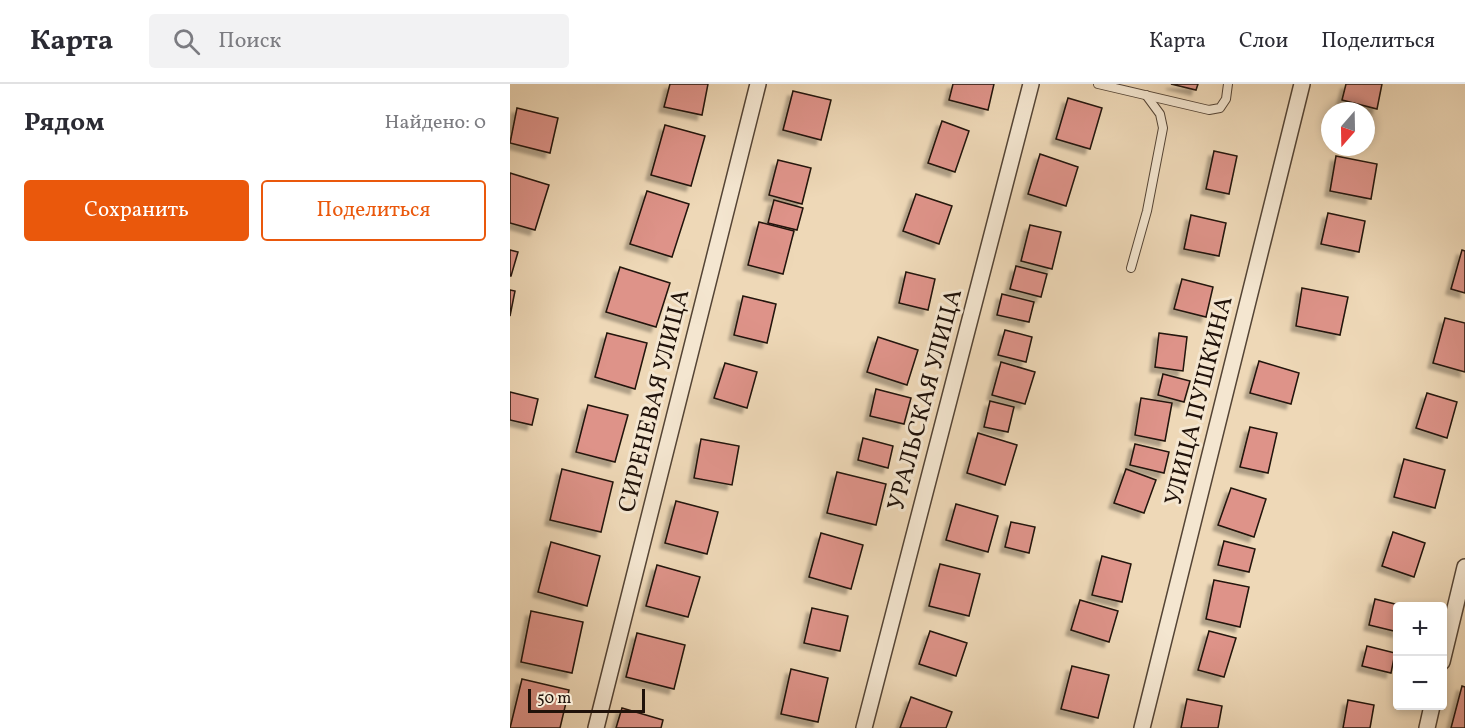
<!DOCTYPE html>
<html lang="ru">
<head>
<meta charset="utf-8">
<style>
  :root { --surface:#fff; --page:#f2f2f3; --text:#2b2b33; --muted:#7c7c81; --line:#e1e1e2; --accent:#ea580c }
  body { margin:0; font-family:Vollkorn,serif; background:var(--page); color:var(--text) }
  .controls { position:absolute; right:18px; bottom:18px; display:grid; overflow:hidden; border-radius:6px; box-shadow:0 3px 9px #0003 }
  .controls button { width:54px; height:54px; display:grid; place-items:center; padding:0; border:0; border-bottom:2px solid var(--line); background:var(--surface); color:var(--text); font:30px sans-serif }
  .compass { position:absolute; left:811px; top:18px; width:54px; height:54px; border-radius:50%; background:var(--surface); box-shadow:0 3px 9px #0003; rotate:200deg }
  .scale { position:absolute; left:18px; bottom:15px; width:117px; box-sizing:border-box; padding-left:6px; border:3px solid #20120a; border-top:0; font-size:16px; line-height:21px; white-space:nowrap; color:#20120a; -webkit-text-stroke:4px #f4e6d0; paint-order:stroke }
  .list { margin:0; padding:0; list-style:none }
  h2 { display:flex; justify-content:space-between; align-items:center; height:78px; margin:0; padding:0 24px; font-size:26px }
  h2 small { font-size:20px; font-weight:400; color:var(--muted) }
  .actions { display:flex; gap:12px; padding:18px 24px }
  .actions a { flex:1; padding:14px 0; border:2px solid var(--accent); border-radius:6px; text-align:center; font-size:21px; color:var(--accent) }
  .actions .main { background:var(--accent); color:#fff }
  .icon { flex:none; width:33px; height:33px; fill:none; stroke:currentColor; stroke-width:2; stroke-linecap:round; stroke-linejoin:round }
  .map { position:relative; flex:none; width:955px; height:644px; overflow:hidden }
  header { display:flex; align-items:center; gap:36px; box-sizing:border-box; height:84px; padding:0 30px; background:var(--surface); border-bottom:2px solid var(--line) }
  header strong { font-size:28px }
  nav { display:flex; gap:33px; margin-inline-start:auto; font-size:21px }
  .search { width:420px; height:54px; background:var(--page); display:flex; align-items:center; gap:15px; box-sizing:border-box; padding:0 21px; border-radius:6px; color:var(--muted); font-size:22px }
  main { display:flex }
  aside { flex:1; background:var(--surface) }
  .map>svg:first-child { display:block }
  .building { fill:#de9389; stroke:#20120a; stroke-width:1.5; filter:url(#shadow) }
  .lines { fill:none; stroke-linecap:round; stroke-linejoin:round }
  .service-casing { stroke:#544435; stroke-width:10 }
  .minor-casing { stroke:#544435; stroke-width:18 }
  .service { stroke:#f4e6d0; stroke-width:8 }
  .minor { stroke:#f4e6d0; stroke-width:15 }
  .labels { text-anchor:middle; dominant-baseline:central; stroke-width:6; stroke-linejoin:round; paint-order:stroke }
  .street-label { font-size:24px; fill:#20120a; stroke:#f4e6d0 }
</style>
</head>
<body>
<header>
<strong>Карта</strong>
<div class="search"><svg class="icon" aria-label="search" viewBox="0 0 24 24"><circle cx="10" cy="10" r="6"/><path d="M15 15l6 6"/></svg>Поиск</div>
<nav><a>Карта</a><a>Слои</a><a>Поделиться</a></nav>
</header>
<main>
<aside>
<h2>Рядом<small>Найдено: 0</small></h2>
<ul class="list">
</ul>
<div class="actions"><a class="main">Сохранить</a><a>Поделиться</a></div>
</aside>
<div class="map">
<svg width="955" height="644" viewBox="0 0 955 644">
  <defs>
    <filter id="shadow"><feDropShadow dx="-5" dy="5" stdDeviation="1.5" flood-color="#0004"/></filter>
  </defs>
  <rect width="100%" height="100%" fill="#eed8b7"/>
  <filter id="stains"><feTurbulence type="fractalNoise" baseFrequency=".00333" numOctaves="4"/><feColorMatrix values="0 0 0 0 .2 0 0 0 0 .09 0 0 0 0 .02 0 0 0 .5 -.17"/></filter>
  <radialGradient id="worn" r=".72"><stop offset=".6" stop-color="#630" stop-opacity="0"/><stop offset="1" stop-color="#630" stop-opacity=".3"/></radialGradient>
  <g class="building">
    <path d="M160,0h38l-6,31 -38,-8z"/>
    <path d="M443,0h41l-6,26 -39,-10z"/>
    <path d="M661,0h27l-2,6z"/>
    <path d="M836,0h36l-5,25 -35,-9z"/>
    <path d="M283,7l38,9 -10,40 -38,-10z"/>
    <path d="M558,14l34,10 -12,41 -34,-10z"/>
    <path d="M7,24l41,10 -8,35 -40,-10z"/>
    <path d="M432,37l27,10 -14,41 -27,-9z"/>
    <path d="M155,41l40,11 -14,50 -40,-11z"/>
    <path d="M704,67l23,5 -8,38 -23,-5z"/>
    <path d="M530,70l38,13 -12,39 -38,-12z"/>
    <path d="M826,72l41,8 -6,35 -41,-8z"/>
    <path d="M268,76l33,8 -9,36 -33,-9z"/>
    <path d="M0,89l39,12 -14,45 -25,-7z"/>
    <path d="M137,107l42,13 -17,53 -42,-13z"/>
    <path d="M406,110l36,12 -13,38 -36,-13z"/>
    <path d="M264,116l29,8 -6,22 -29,-7z"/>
    <path d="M818,129l37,8 -6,31 -38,-8z"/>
    <path d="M681,131l35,8 -7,33 -35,-7z"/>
    <path d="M249,138l35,9 -11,43 -35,-9z"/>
    <path d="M520,141l31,7 -9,37 -31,-8z"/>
    <path d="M0,166l8,2 -7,24h-1z"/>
    <path d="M952,166l3,1v42l-14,-4z"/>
    <path d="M506,182l31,8 -6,23 -31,-8z"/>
    <path d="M110,183l50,16 -14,44 -50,-15z"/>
    <path d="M396,188l29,7 -7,31 -29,-7z"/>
    <path d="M672,195l31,8 -7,30 -32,-8z"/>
    <path d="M792,204l46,9 -8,38 -44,-9z"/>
    <path d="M0,206l5,1 -5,25z"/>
    <path d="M492,210l32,8 -5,20 -32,-7z"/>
    <path d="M233,212l33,8 -9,39 -33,-8z"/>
    <path d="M935,234l20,5v49l-32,-9z"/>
    <path d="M495,246l27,7 -6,25 -28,-7z"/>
    <path d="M97,249l40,10 -12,46 -40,-12z"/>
    <path d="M649,249l28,4 -4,34 -28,-4z"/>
    <path d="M368,253l40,13 -11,35 -40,-13z"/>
    <path d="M749,277l40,12 -8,31 -41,-11z"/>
    <path d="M491,278l34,10 -10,32 -33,-9z"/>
    <path d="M215,279l32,9 -10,36 -33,-10z"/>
    <path d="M653,290l27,7 -6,21 -26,-7z"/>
    <path d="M366,305l35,9 -7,26 -34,-8z"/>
    <path d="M0,308l28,7 -6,26 -22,-5z"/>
    <path d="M917,309l30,9 -10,36 -31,-10z"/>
    <path d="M631,314l31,5 -7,38 -30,-6z"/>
    <path d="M480,317l24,6 -6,25 -24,-5z"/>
    <path d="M78,321l40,10 -13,47 -39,-10z"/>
    <path d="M740,343l27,6 -9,40 -28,-6z"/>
    <path d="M468,349l39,12 -12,40 -38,-12z"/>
    <path d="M353,354l30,8 -5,22 -30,-8z"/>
    <path d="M191,355l38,7 -7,39 -38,-7z"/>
    <path d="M625,360l34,8 -5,21 -34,-8z"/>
    <path d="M894,375l41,11 -10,38 -41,-11z"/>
    <path d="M52,385l51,13 -12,50 -51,-12z"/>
    <path d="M616,385l30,11 -12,33 -30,-10z"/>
    <path d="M327,388l49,12 -10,41 -49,-12z"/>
    <path d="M721,404l35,11 -12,38 -36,-12z"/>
    <path d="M166,417l42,11 -11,42 -42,-11z"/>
    <path d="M446,420l42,12 -10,36 -42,-12z"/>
    <path d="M501,438l24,5 -6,26 -24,-6z"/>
    <path d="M883,448l32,11 -11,34 -32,-11z"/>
    <path d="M311,449l42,12 -12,44 -42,-12z"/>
    <path d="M714,457l31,8 -6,23 -31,-7z"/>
    <path d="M41,458l49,14 -13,50 -49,-14z"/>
    <path d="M592,472l29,8 -9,38 -30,-7z"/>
    <path d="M430,480l40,10 -11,42 -40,-10z"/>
    <path d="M147,481l43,12 -12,40 -42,-11z"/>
    <path d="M704,496l35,7 -9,40 -34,-8z"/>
    <path d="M865,515l28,7h-5v26l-29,-7z"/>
    <path d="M570,516l38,11 -9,31 -38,-12z"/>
    <path d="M302,524l36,8 -8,35 -36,-8z"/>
    <path d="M21,527l52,11 -11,51 -51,-11z"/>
    <path d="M420,547l37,12 -11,33 -37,-12z"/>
    <path d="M699,547l27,7 -12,39 -26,-7z"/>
    <path d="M127,549l48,12 -11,44 -48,-12z"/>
    <path d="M857,562l28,7 -4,20 -29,-7z"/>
    <path d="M562,582l37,9 -11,43 -37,-9z"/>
    <path d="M281,585l37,9 -10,44 -37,-8z"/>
    <path d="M12,595l47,11 -9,38h-50z"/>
    <path d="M952,602l3,1v41h-14z"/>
    <path d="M401,613l41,15 -6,16h-46z"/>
    <path d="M677,615l35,7 -4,22h-37z"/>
    <path d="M838,616l26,5 -4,23h-27z"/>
    <path d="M112,624l41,12 -2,8h-45z"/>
  </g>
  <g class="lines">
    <defs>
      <g id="service">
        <path d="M588,0l111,26 11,-2 6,-9 2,-15"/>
        <path d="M621,184l16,-57 16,-83 -3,-14 -14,-19"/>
      </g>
      <g id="minor">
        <path d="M932,578l23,-95"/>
        <path d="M86,644l162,-644"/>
        <path d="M354,644l167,-644"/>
        <path d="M632,644l160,-644"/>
        <path d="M917,644l5,-22"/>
      </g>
    </defs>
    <use href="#service" class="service-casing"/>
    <use href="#minor" class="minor-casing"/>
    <use href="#service" class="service"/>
    <use href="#minor" class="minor"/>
  </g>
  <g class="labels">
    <g class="street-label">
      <text transform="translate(416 316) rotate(-75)">УРАЛЬСКАЯ УЛИЦА</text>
      <text transform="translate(145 317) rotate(-76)">СИРЕНЕВАЯ УЛИЦА</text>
      <text transform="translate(690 317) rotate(-76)">УЛИЦА ПУШКИНА</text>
    </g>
  </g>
  <rect width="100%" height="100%" filter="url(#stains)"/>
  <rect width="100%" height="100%" fill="url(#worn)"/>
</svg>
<div class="controls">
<button>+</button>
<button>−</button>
</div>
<svg class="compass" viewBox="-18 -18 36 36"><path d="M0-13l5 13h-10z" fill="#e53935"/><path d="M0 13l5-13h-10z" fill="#7c7c81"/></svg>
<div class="scale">50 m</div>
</div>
</main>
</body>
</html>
